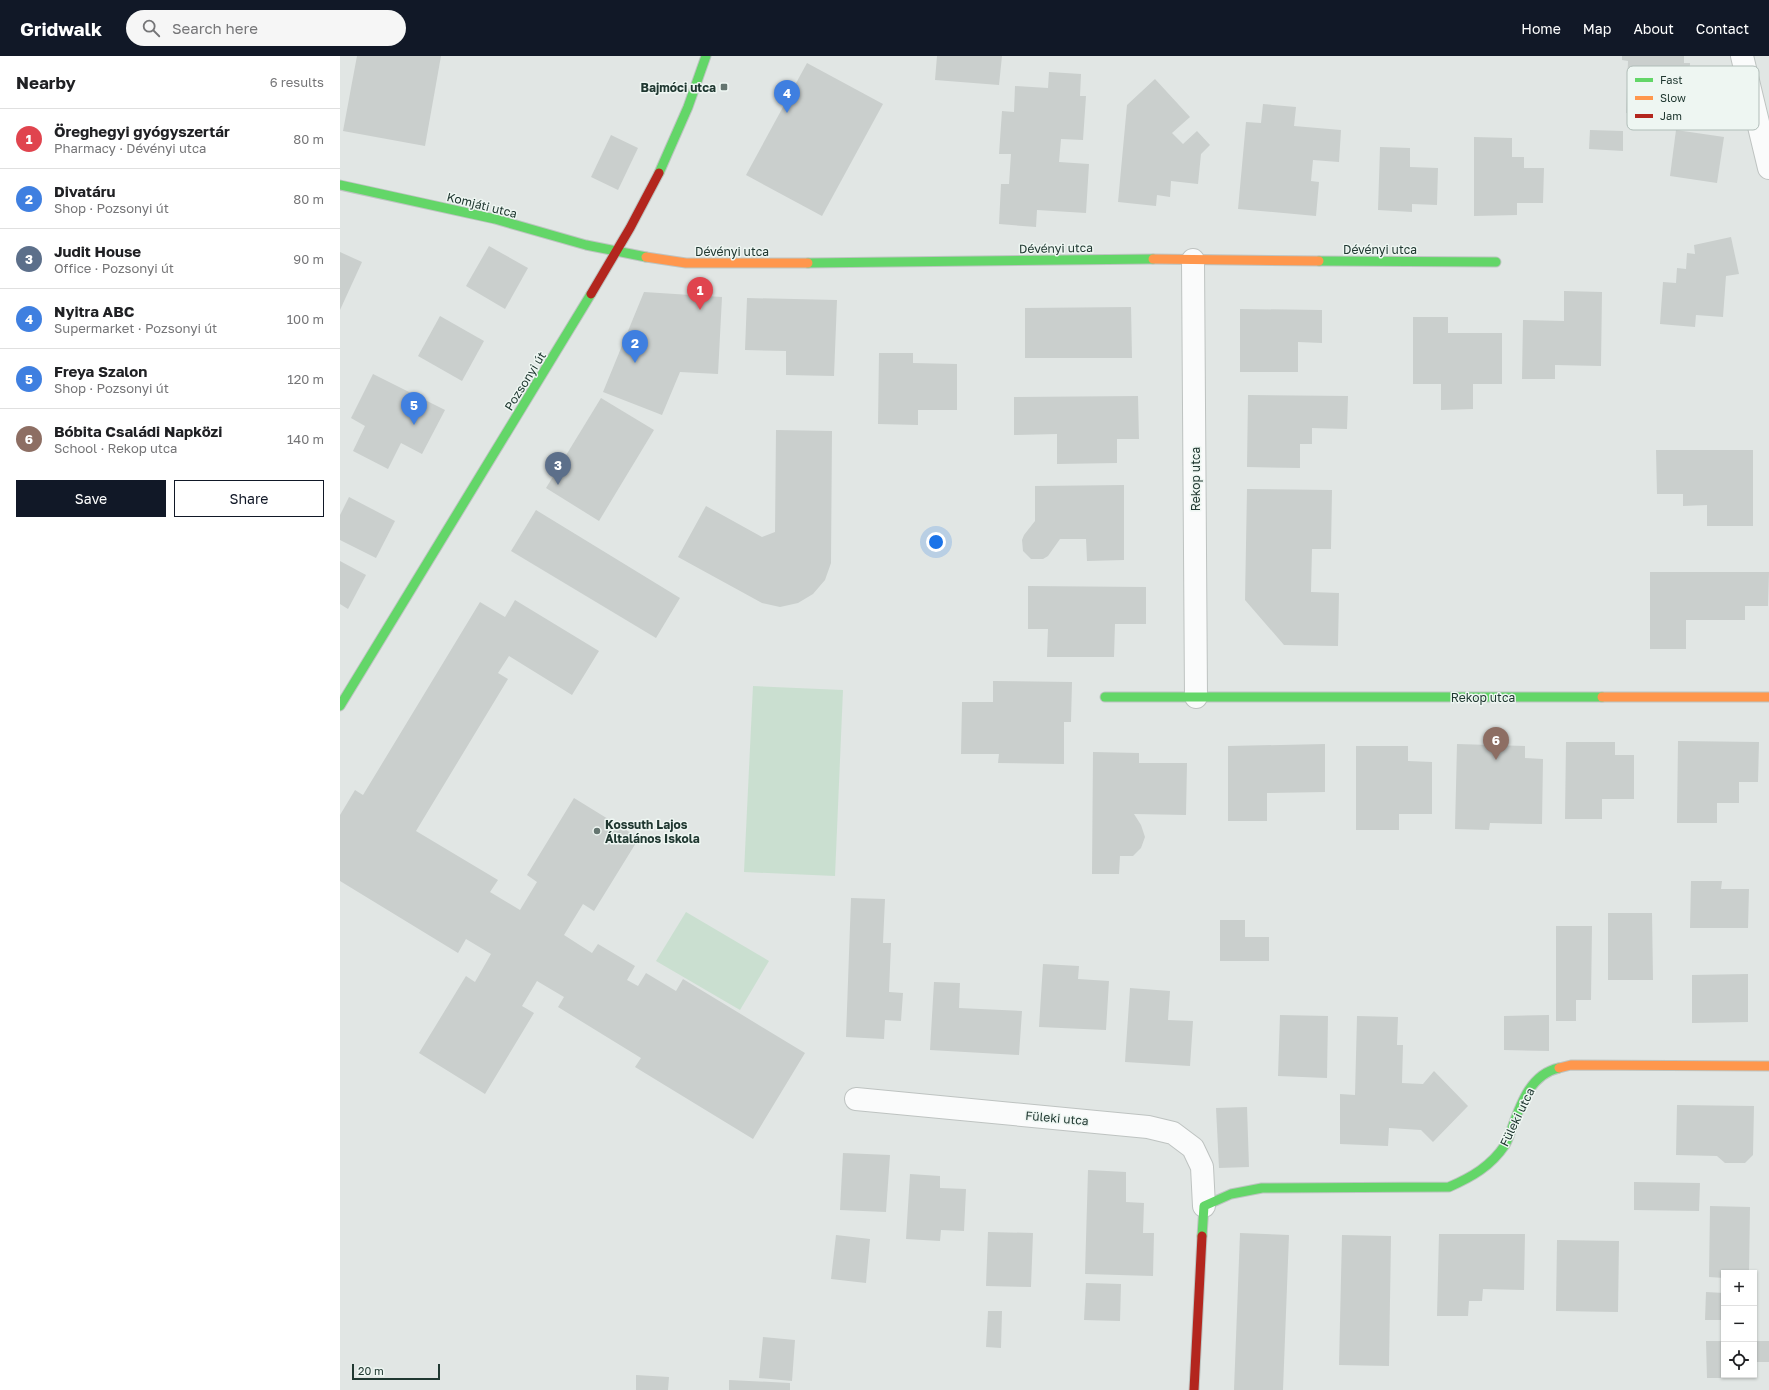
<!DOCTYPE html>
<html lang="en">
<head>
<meta charset="utf-8">
<style>
  :root { --surface:#fff; --page:#f6f6f6; --text:#202124; --muted:#757577; --line:#e0e0e0; --accent:#111827 }
  body { margin:0; font-family:"Golos Text",sans-serif; background:var(--page); color:var(--text) }
  .controls { position:absolute; right:12px; bottom:12px; display:grid; overflow:hidden; border-radius:0px; box-shadow:0 1px 3px #0004 }
  .controls button { width:36px; height:36px; display:grid; place-items:center; padding:0; border:0; border-bottom:1px solid var(--line); background:var(--surface); color:var(--text); font:20px sans-serif }
  .scale { position:absolute; left:12px; bottom:10px; width:88px; box-sizing:border-box; padding-left:4px; border:2px solid #203831; border-top:0; font-size:11px; line-height:14px; white-space:nowrap; color:#203831; -webkit-text-stroke:3px #eef6f2; paint-order:stroke }
  .you { position:absolute; left:596px; top:486px; width:14px; height:14px; margin:-10px; border:3px solid #fff; border-radius:50%; background:#1a73e8; box-shadow:0 0 0 6px #1a73e833 }
  .badge { display:grid; place-items:center; width:26px; height:26px; border-radius:50%; background:var(--accent); color:#fff; font-size:13px; font-weight:700 }
  .pin { position:absolute; translate:-50% -33px; filter:drop-shadow(0 1px 2px #0008) }
  .pin::after { content:''; position:absolute; top:21px; width:14px; height:12px; background:inherit; clip-path:polygon(0 0,100% 0,50% 100%) }
  .list { margin:0; padding:0; list-style:none }
  h2 { display:flex; justify-content:space-between; align-items:center; height:52px; margin:0; padding:0 16px; font-size:17px }
  h2 small { font-size:13px; font-weight:400; color:var(--muted) }
  .list li { display:grid; grid-template-columns:26px 1fr auto; gap:12px; align-items:center; box-sizing:border-box; height:60px; padding:0 16px; border-top:1px solid var(--line) }
  .list b { display:block; font-size:15px; white-space:nowrap }
  .list p { margin:0; font-size:13px; white-space:nowrap; color:var(--muted) }
  .list em { font-size:13px; font-style:normal; color:var(--muted) }
  .actions { display:flex; gap:8px; padding:12px 16px }
  .actions a { flex:1; padding:9px 0; border:1px solid var(--accent); border-radius:0px; text-align:center; font-size:14px; color:var(--accent) }
  .actions .main { background:var(--accent); color:#fff }
  .icon { flex:none; width:22px; height:22px; fill:none; stroke:currentColor; stroke-width:2; stroke-linecap:round; stroke-linejoin:round }
  .map { position:relative; flex:none; width:1429px; height:1334px; overflow:hidden }
  header { display:flex; align-items:center; gap:24px; box-sizing:border-box; height:56px; padding:0 20px; background:var(--accent); color:#fff }
  header strong { font-size:19px }
  nav { display:flex; gap:22px; margin-inline-start:auto; font-size:14px }
  .search { width:280px; height:36px; background:var(--page); display:flex; align-items:center; gap:10px; box-sizing:border-box; padding:0 14px; border-radius:22px; color:var(--muted); font-size:15px }
  main { display:flex }
  aside { flex:1; background:var(--surface) }
  .map>svg:first-child { display:block }
  .green { fill:#cadfd0 }
  .building { fill:#cacfcd }
  .lines { fill:none; stroke-linecap:round; stroke-linejoin:round }
  .street-casing { stroke:#bec3c1; stroke-width:24 }
  .fast-casing { stroke:#bdc4c1; stroke-width:11 }
  .slow-casing { stroke:#bdc4c1; stroke-width:11 }
  .jam-casing { stroke:#bdc4c1; stroke-width:11 }
  .street { stroke:#fafbfb; stroke-width:22 }
  .fast { stroke:#63d668; stroke-width:9 }
  .slow { stroke:#ff974d; stroke-width:9 }
  .jam { stroke:#b3261e; stroke-width:9 }
  .poi-dot { fill:#647570; stroke:#eef6f2; stroke-width:1.5 }
  .labels { text-anchor:middle; dominant-baseline:central; stroke-width:3; stroke-linejoin:round; paint-order:stroke }
  .poi-label { font-size:12px; font-weight:bold; fill:#203831; stroke:#eef6f2; text-anchor:end }
  .street-label { font-size:12px; fill:#203831; stroke:#eef6f2 }
  .key { fill:#eef6f2; stroke:#b0bdb8; stroke-width:1 }
  .key-label { font-size:11px; fill:#203831 }
</style>
</head>
<body>
<header>
<strong>Gridwalk</strong>
<div class="search"><svg class="icon" aria-label="search" viewBox="0 0 24 24"><circle cx="10" cy="10" r="6"/><path d="M15 15l6 6"/></svg>Search here</div>
<nav><a>Home</a><a>Map</a><a>About</a><a>Contact</a></nav>
</header>
<main>
<aside>
<h2>Nearby<small>6 results</small></h2>
<ul class="list">
<li><span class="badge" style="background:#e0444e">1</span><div><b>Öreghegyi gyógyszertár</b><p>Pharmacy · Dévényi utca</p></div><em>80 m</em></li>
<li><span class="badge" style="background:#3f7fe0">2</span><div><b>Divatáru</b><p>Shop · Pozsonyi út</p></div><em>80 m</em></li>
<li><span class="badge" style="background:#5c6f8a">3</span><div><b>Judit House</b><p>Office · Pozsonyi út</p></div><em>90 m</em></li>
<li><span class="badge" style="background:#3f7fe0">4</span><div><b>Nyitra ABC</b><p>Supermarket · Pozsonyi út</p></div><em>100 m</em></li>
<li><span class="badge" style="background:#3f7fe0">5</span><div><b>Freya Szalon</b><p>Shop · Pozsonyi út</p></div><em>120 m</em></li>
<li><span class="badge" style="background:#8d6e63">6</span><div><b>Bóbita Családi Napközi</b><p>School · Rekop utca</p></div><em>140 m</em></li>
</ul>
<div class="actions"><a class="main">Save</a><a>Share</a></div>
</aside>
<div class="map">
<svg width="1429" height="1334" viewBox="0 0 1429 1334">
  <rect width="100%" height="100%" fill="#e1e6e4"/>
  <g class="green">
    <path d="M413,630l90,4 -8,186 -91,-4z"/>
    <path d="M346,856l83,49 -29,49 -84,-49z"/>
  </g>
  <g class="building">
    <path d="M17,0h84l-16,90 -82,-15z"/>
    <path d="M597,0h65l-3,29 -64,-5z"/>
    <path d="M1282,0h62v7h6l-2,52 -62,-2 2,-52 -6,-1z"/>
    <path d="M467,7l76,41 -61,112 -76,-41z"/>
    <path d="M709,16l32,2 -1,22h6l-3,44 -22,-1 -2,23 30,2 -3,49 -49,-3 -1,17 -37,-3 2,-40h8l2,-30h-12l3,-43 12,1 1,-26 33,2z"/>
    <path d="M815,23l35,38 -18,16 11,11 14,-13 13,14 -9,9 -3,30 -27,-3 -1,16 -13,-2 -1,11 -38,-4 9,-97z"/>
    <path d="M923,48l33,3 -2,19 47,4 -2,32 -26,-2 -2,21 8,1 -3,34 -78,-7 8,-87 15,1z"/>
    <path d="M1250,74l33,1v20l-34,-2z"/>
    <path d="M1336,74l48,7 -7,46 -47,-7z"/>
    <path d="M271,79l27,13 -20,42 -27,-13z"/>
    <path d="M1134,81l38,1v19h12v11h20l-1,35h-26v12l-43,1z"/>
    <path d="M1040,91l30,1v19l28,1 -1,37 -25,-1v8l-34,-2z"/>
    <path d="M1391,181l8,37 -13,2 -3,41 -27,-2 -1,12 -35,-3 3,-42 13,1 1,-15 9,1 1,-16 8,1 -1,-9z"/>
    <path d="M149,190l39,22 -23,41 -39,-23z"/>
    <path d="M0,196l22,10 -22,48z"/>
    <path d="M1224,235l38,1 -1,74 -46,-1v14h-33l1,-59 41,1z"/>
    <path d="M304,236l78,5 -4,77 -38,-2 -18,43 -59,-23z"/>
    <path d="M407,242l90,2 -3,76 -48,-1v-24l-41,-1z"/>
    <path d="M791,251l1,51h-107v-50z"/>
    <path d="M900,253l82,1v33l-24,-1v30h-58z"/>
    <path d="M100,260l44,25 -22,40 -44,-25z"/>
    <path d="M1073,261h35v16h54v51h-29v25l-32,1v-26h-28z"/>
    <path d="M539,297h34v10l44,1v46h-39v15l-40,-1z"/>
    <path d="M33,318l72,36 -23,44 -21,-11 -13,26 -35,-18 12,-25 -14,-8z"/>
    <path d="M908,339l100,1 -1,33 -35,-1v16h-12v24l-53,-1z"/>
    <path d="M798,340l1,43h-22v24l-60,1v-30l-43,1v-38z"/>
    <path d="M261,342l53,32 -55,91 -53,-33z"/>
    <path d="M436,374l56,1 -1,132 -6,17 -12,14 -15,9 -18,4 -18,-4 -84,-46 28,-51 56,31 13,-5z"/>
    <path d="M1316,394h97v76h-46v-21l-24,1v-12h-26z"/>
    <path d="M784,429v75l-37,1 -1,-22h-26l-12,17 -5,3h-12l-8,-8 -1,-11 2,-5 11,-14v-35z"/>
    <path d="M907,433l85,1 -1,59h-19l-1,43 28,1 -1,53 -54,-1 -39,-45z"/>
    <path d="M9,441l46,24 -19,37 -36,-18v-25z"/>
    <path d="M196,454l144,88 -24,40 -145,-87z"/>
    <path d="M0,505l26,14 -18,34 -8,-5z"/>
    <path d="M1310,516h119l-1,34h-23v14h-59v29h-36z"/>
    <path d="M688,530l118,1v37h-31l-1,33h-67l1,-28h-20z"/>
    <path d="M175,544l84,51 -27,44 -63,-39 -11,17 10,6 -92,152 82,49 -8,12 30,18 17,-28 -10,-7 47,-77 65,40 -45,73 -11,-7 -19,31 28,18 6,-9 37,22 -8,14 11,6 8,-13 30,18 7,-12 122,74 -52,86 -118,-72 6,-9 -83,-51 6,-10 -27,-16 -15,25 12,7 -49,81 -66,-41 47,-77 9,6 16,-28 -25,-15 -8,14 -118,-72v-66l15,-25 8,5 117,-193 25,15z"/>
    <path d="M653,625l79,1 -1,40h-7v42l-66,-1 1,-9h-38l1,-52h31z"/>
    <path d="M1338,685l81,1 -1,40h-19v21h-22v20h-40z"/>
    <path d="M1226,686h49v13h19v44h-32v20h-37z"/>
    <path d="M985,688v48l-58,1v28h-39v-75z"/>
    <path d="M1117,688l68,2v12l18,1 -1,65 -52,-1 -1,7 -34,-1z"/>
    <path d="M1016,690h52v15l24,1v52h-33v16h-43z"/>
    <path d="M753,696l46,1v10h48l-1,52 -52,-1 7,11 4,12 -4,11 -8,8h-13l-1,18h-27z"/>
    <path d="M1351,825h31l-1,8h28l-1,39h-58z"/>
    <path d="M511,842l34,1 -2,44h8l-2,49 14,1 -2,28 -16,-1 -1,19 -38,-2z"/>
    <path d="M1268,857h44l1,67h-45z"/>
    <path d="M880,864h25v17h24v24h-49z"/>
    <path d="M1216,870h36l-1,74h-15v21h-20z"/>
    <path d="M703,908l36,2 -1,13 31,2 -3,49 -67,-3z"/>
    <path d="M1408,918v48l-56,1v-48z"/>
    <path d="M594,926l26,1 -1,25 63,3 -3,44 -89,-5z"/>
    <path d="M790,932l40,3 -2,29 25,1 -3,45 -65,-4z"/>
    <path d="M940,959l48,1 -1,62 -49,-2z"/>
    <path d="M1209,959v36l-45,-1v-34z"/>
    <path d="M1017,960l41,1 -1,28h6l-1,38 21,1 11,-13 34,35 -35,36 -12,-12 -32,-2 -1,18 -48,-2v-50l15,1z"/>
    <path d="M1337,1049l77,1 -1,49 -8,8h-20l-8,-7 -41,-1z"/>
    <path d="M907,1051l2,60 -30,1 -3,-60z"/>
    <path d="M503,1097l47,2 -4,57 -46,-2z"/>
    <path d="M748,1114l38,2v30l18,1 -1,30h11l-1,43 -68,-2z"/>
    <path d="M570,1118l30,2v12l26,1 -2,42 -23,-1 -1,11 -34,-2z"/>
    <path d="M1294,1126l66,1 -1,28 -65,-1z"/>
    <path d="M1370,1150l40,1 -1,66h-25v5l-15,-1z"/>
    <path d="M648,1176l45,1 -2,54 -45,-1z"/>
    <path d="M900,1177l49,2 -6,155h-49z"/>
    <path d="M1099,1178h86l-1,56 -41,-1 -1,12h-13l-1,15h-31z"/>
    <path d="M496,1179l34,4 -4,44 -35,-4z"/>
    <path d="M1002,1179l49,1 -2,130 -50,-1z"/>
    <path d="M1217,1184l62,1 -1,71 -62,-1z"/>
    <path d="M746,1227l35,1 -1,37 -36,-1z"/>
    <path d="M1366,1236l18,1v27h-19z"/>
    <path d="M648,1255h14l-1,37 -15,-1z"/>
    <path d="M423,1281l32,3 -3,41 -33,-3z"/>
    <path d="M1366,1285h18v34h31v3h-48z"/>
    <rect x="1414" y="1285" width="15" height="21"/>
    <path d="M296,1319l33,2 -1,13h-32z"/>
    <path d="M389,1324l61,3v7h-61z"/>
  </g>
  <g class="lines">
    <defs>
      <g id="street">
        <path d="M1402,0l27,112"/>
        <path d="M853,204l3,437"/>
        <path d="M516,1043l292,28 25,6 20,15 9,19 2,39"/>
      </g>
      <g id="fast">
        <path d="M319,117l29,-66 18,-51"/>
        <path d="M0,129l155,34 91,26 60,12"/>
        <path d="M979,205l177,1"/>
        <path d="M468,207l345,-4"/>
        <path d="M765,641h497"/>
        <path d="M0,650l251,-412"/>
        <path d="M862,1180l2,-30 27,-12 31,-6 187,-1c23,-10 42,-21 56,-42 3,-5 5,-12 7,-17 9,-25 19,-54 47,-60"/>
      </g>
      <g id="slow">
        <path d="M306,201l40,6h122"/>
        <path d="M813,203l166,2"/>
        <path d="M1262,641h167"/>
        <path d="M1219,1012l12,-3 198,1"/>
      </g>
      <g id="jam">
        <path d="M251,238l39,-66 29,-55"/>
        <path d="M854,1334l8,-154"/>
      </g>
    </defs>
    <use href="#street" class="street-casing"/>
    <use href="#fast" class="fast-casing"/>
    <use href="#slow" class="slow-casing"/>
    <use href="#jam" class="jam-casing"/>
    <use href="#street" class="street"/>
    <use href="#fast" class="fast"/>
    <use href="#slow" class="slow"/>
    <use href="#jam" class="jam"/>
  </g>
  <g class="poi-dot">
    <rect x="380" y="27" width="8" height="8" rx="2"/>
    <circle cx="257" cy="775" r="4"/>
  </g>
  <g class="labels">
    <g class="poi-label">
      <text x="376" y="31">Bajmóci utca</text>
      <text x="265" y="768" text-anchor="start">Kossuth Lajos<tspan x="265" dy="14">Általános Iskola</tspan></text>
    </g>
    <g class="street-label">
      <text transform="translate(142 149) rotate(14)">Komjáti utca</text>
      <text transform="translate(716 192) rotate(-1)">Dévényi utca</text>
      <text x="1040" y="193">Dévényi utca</text>
      <text x="392" y="195">Dévényi utca</text>
      <text transform="translate(185 325) rotate(-58)">Pozsonyi út</text>
      <text transform="translate(855 423) rotate(-90)">Rekop utca</text>
      <text x="1143" y="641">Rekop utca</text>
      <text transform="translate(1177 1061) rotate(-64)">Füleki utca</text>
      <text transform="translate(717 1062) rotate(5)">Füleki utca</text>
    </g>
  </g>
  <rect x="1287" y="10" width="132" height="64" rx="6" class="key"/>
  <rect x="1295" y="22" width="18" height="4" fill="#63d668"/>
  <rect x="1295" y="40" width="18" height="4" fill="#ff974d"/>
  <rect x="1295" y="58" width="18" height="4" fill="#b3261e"/>
  <g class="key-label">
    <text x="1320" y="28">Fast</text>
    <text x="1320" y="46">Slow</text>
    <text x="1320" y="64">Jam</text>
  </g>
</svg>
<div class="controls">
<button>+</button>
<button>−</button>
<button><svg class="icon" aria-label="locate" viewBox="0 0 24 24"><circle cx="12" cy="12" r="6"/><path d="M12 2v4M12 18v4M2 12h4M18 12h4"/></svg></button>
</div>
<div class="scale">20 m</div>
<div class="you"></div>
<div class="pin badge" style="left:360px;top:254px;background:#e0444e">1</div>
<div class="pin badge" style="left:295px;top:307px;background:#3f7fe0">2</div>
<div class="pin badge" style="left:218px;top:429px;background:#5c6f8a">3</div>
<div class="pin badge" style="left:447px;top:57px;background:#3f7fe0">4</div>
<div class="pin badge" style="left:74px;top:369px;background:#3f7fe0">5</div>
<div class="pin badge" style="left:1156px;top:704px;background:#8d6e63">6</div>
</div>
</main>
</body>
</html>
